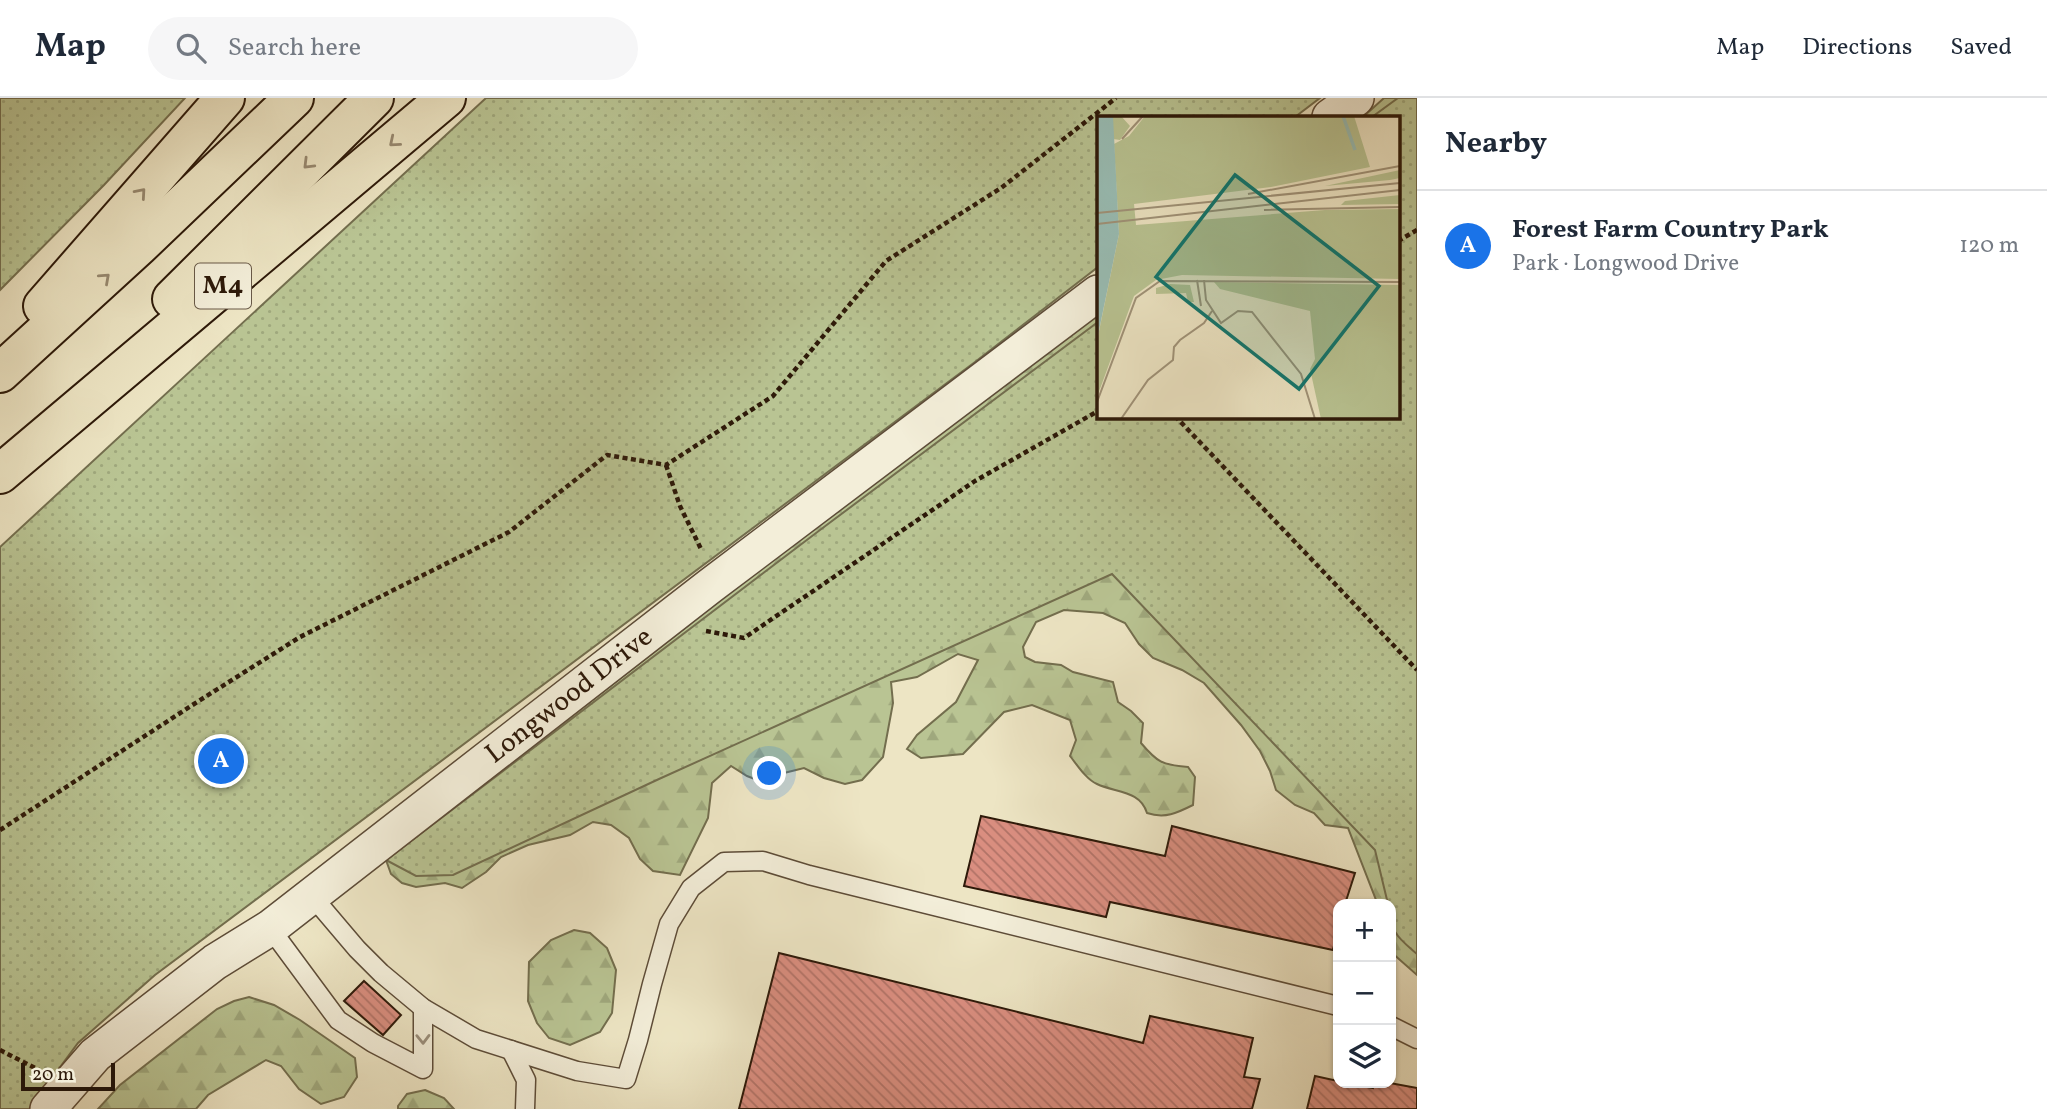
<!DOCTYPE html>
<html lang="en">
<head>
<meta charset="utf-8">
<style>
  :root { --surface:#fff; --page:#f6f6f7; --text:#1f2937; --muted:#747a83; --line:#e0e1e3; --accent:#1a73e8 }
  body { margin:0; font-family:Vollkorn,serif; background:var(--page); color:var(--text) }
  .controls { position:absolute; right:21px; bottom:21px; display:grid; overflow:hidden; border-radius:14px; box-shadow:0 2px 5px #0004 }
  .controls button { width:63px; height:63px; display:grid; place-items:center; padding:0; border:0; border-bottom:2px solid var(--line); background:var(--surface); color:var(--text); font:35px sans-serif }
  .scale { position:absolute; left:21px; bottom:18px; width:94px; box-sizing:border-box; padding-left:7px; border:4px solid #2d1909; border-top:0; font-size:19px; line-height:24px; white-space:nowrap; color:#2d1909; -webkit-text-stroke:5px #f3eed9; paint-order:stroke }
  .you { position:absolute; left:770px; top:676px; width:24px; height:24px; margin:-18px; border:5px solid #fff; border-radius:50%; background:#1a73e8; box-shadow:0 0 0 10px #1a73e833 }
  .badge { display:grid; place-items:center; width:46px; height:46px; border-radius:50%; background:var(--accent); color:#fff; font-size:23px; font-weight:700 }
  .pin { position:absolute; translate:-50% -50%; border:4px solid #fff; box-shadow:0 2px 7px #0006 }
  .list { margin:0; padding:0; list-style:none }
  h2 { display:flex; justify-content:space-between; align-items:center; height:91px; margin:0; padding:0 28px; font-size:30px }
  h2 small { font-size:23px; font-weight:400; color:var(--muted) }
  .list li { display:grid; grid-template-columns:46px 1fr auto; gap:21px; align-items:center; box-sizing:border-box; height:112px; padding:0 28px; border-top:2px solid var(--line) }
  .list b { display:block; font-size:26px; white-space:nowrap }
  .list p { margin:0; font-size:23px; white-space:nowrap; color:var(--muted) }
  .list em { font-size:23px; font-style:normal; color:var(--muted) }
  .icon { flex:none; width:38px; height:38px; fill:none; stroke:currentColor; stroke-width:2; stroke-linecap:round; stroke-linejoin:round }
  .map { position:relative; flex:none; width:1417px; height:1011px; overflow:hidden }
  header { display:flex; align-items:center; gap:42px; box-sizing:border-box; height:98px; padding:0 35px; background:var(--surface); border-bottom:2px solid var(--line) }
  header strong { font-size:33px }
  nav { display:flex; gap:38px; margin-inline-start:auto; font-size:24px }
  .search { width:490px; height:63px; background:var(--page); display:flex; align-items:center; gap:18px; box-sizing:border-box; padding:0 24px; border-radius:38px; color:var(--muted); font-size:26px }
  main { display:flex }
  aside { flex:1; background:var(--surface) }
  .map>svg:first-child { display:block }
  .forest { fill:url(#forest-firs); stroke:#736e4e; stroke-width:2 }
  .park { fill:url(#park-dots); stroke:#736e4e; stroke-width:2 }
  .building { fill:url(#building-back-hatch); stroke:#2d1909; stroke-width:2 }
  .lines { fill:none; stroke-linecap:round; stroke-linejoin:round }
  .lane-casing { stroke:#5d4c38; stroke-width:21 }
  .street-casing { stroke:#5d4c38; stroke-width:38 }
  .highway-casing { stroke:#2d1909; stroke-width:42 }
  .path { stroke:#2d1909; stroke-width:4.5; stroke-dasharray:5 3.5; stroke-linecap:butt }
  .lane { stroke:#f3eed9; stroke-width:18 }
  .street { stroke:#f3eed9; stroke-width:35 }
  .highway { stroke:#ede5c4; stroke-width:38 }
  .oneway { stroke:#978970 }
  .oneway2 { stroke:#9a8e7b }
  .labels { text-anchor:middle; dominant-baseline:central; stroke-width:7; stroke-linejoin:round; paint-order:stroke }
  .shield { fill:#f3eed9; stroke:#685947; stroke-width:2 }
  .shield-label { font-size:26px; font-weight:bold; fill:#2d1909 }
  .street-label { font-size:28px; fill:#2d1909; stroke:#f3eed9 }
  .inset-river { fill:none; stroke:#99bfb7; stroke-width:3.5 }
  .inset-road { fill:none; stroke:#a09379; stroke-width:2 }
  .view { fill:#0f766e; fill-opacity:0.15; stroke:#0f766e; stroke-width:3.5 }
  .inset-edge { fill:none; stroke:#2d1909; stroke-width:3.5 }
</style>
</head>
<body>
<header>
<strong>Map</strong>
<div class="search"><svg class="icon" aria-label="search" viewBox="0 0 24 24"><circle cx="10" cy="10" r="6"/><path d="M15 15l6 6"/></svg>Search here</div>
<nav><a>Map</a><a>Directions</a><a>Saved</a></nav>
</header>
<main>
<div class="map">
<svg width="1417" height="1011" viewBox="0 0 1417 1011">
  <defs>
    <pattern id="forest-firs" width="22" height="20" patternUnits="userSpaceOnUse" patternTransform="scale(1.75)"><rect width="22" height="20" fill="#b9c493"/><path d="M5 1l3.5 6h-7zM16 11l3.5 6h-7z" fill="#9fa87d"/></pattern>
    <pattern id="park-dots" width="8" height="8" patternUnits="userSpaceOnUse" patternTransform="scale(1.75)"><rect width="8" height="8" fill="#b9c493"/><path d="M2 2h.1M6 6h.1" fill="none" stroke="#9fa87d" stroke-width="1.8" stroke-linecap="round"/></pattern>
    <pattern id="building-back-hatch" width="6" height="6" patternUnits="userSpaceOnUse" patternTransform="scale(1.75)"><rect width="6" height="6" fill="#da8e80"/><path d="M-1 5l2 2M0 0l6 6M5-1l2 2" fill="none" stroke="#b17367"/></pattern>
  </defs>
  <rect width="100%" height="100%" fill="#ede5c4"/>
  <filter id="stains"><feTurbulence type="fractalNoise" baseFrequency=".00286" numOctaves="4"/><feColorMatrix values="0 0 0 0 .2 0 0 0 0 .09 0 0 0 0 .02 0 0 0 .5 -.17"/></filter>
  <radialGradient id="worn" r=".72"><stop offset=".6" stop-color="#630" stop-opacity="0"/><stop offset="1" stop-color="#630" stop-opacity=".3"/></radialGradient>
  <g class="forest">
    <path d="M1384,0h33v877l-26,-23v-48h-15v-4l-28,-72 -23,-3 -11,-12 -19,-8 -19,-15 -6,-19 -10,-20 -19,-26 -37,-42 -22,-13 -29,-12 -14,-14 -14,-21 -22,-10 -39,-3 -28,12 -13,25 2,10 10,5 26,3 12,7 40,10 5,20 13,9 12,12 -2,20c16,19 21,22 47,24l7,10 -2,28c-16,8 -28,14 -46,8 -7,-23 -31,-20 -50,-29 -11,-5 -19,-18 -27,-28l6,-16 -6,-20 -38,-15 -28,7 -41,42 -42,4 -14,-9 10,-14 39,-33 22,-42 -20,-6 -41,23 -26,5 2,21 -10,54 -21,23 -17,4 -21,-6 -20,-10 -20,5 -19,10 -18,-7 -16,-10 -19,17 -4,35 -28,57 -27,-4 -13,-12 -11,-21 -18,-13 -18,-3 -23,13 -42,10 -27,12 -15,15 -24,16 -17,-5 -29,4 -14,-4 -11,-9 -5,-14 304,-236 22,-29 147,-102 219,-163 20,-25v111h300v-299h-35z"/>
    <path d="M574,832l16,3 17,15 9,22 -4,43 -12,19 -30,13 -21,-7 -12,-15 -9,-22 1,-39 22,-22z"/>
    <path d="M249,899l25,8 26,15 55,38 2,19 -13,20 -23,7 -22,-15 -18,-23 -15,-6 -58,35 -12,14h-98l22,-24 97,-76 17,-8z"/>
    <path d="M425,992l19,8 10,11h-56v-3l9,-12z"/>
  </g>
  <g class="park">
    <path d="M0,0h185l-81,87 -104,105z"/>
    <path d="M486,0h834l-25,19h-197v150l-123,95 -820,613 -77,68 -49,66h-29v-562z"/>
    <path d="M1398,0h19v856c-21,-18 -26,-20 -26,-50h-3l-13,-54 -263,-276 -453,205 -206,96 -37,1 -30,-16 434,-330 278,-208v94h300v-299h-26z"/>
  </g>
  <g class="building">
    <path d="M981,718l184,40 7,-30 183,47 -10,31h-7v26l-5,20 -223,-48 -4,15 -142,-31z"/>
    <path d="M779,855l364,90 7,-27 103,22 -9,39 16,2 -8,30h-513z"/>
    <path d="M364,883l37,34 -18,20 -39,-34z"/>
    <path d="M1315,978l23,5v2h9l26,5 1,-5h16l27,5v21h-110z"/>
  </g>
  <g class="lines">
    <defs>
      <g id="lane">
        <path d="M312,798l45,53 24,24 42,35 53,31 101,32 49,8 12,-39 14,-56 17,-60 22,-36 33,-26 39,-1 46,14 529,131"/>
        <path d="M270,830l68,92 35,23 50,26v-61"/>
        <path d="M1391,928l26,13"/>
        <path d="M511,952l15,30 -1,29"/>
      </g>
      <g id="street">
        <path d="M1330,19l26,-19"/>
        <path id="s1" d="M48,1011l47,-54 120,-93 55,-34 440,-342 388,-293"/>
      </g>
      <g id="highway">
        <path d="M172,201l202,-201"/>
        <path d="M43,208l182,-208"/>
        <path d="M0,275l139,-127 155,-148"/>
        <path d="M0,376l446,-376"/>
      </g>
    </defs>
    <use href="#lane" class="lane-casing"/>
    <use href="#street" class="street-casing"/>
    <use href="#highway" class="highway-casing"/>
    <g class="path">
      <path d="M1398,143l19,-11"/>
      <path d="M1175,318l242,254"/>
      <path d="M666,367l14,41 22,45"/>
      <path d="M706,533l38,7 231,-157 123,-70"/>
      <path d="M0,732l194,-126 106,-67 209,-105 98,-77 59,10 107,-69 113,-135 115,-73 115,-90"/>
      <path d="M0,952l39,20"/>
    </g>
    <use href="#lane" class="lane"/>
    <use href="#street" class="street"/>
    <use href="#highway" class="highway"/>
  </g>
  <defs><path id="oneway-chevron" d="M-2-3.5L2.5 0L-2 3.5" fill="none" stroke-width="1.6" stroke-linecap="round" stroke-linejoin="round" transform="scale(1.75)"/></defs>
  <g class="oneway">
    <use href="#oneway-chevron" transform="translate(394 44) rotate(140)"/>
    <use href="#oneway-chevron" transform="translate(308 66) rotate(135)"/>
    <use href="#oneway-chevron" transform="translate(141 95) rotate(-49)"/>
    <use href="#oneway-chevron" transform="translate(105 180) rotate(-42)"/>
  </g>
  <use class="oneway2" href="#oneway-chevron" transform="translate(423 941) rotate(89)"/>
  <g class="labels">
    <rect class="shield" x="195" y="165.5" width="56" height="45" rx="5"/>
    <g class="shield-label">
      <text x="223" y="188">M4</text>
    </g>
    <g class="street-label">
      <text stroke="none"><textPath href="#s1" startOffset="667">Longwood Drive</textPath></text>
    </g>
  </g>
  <g transform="translate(1097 18)">
    <rect width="303" height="303" fill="#ede5c4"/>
    <path d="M14,0h10l9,10 -10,14 -7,-1zM303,54v8l-10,2 -65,6zM303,79v9l-59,1 4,-4zM73,168l20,1 4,17h-6l-2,-9 -30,1v-6z" fill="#b9c493"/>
    <path d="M48,0h209l16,51 -99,20 -137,17 2,21 189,-15 75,-1v70l-218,-4 -26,5 -22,16 -37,101v-56l22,-107 -5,-90 15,-8zM117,166l186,3v134h-79l-11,-50 5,-10 -5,-48 -90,-22z" fill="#b9c493"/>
    <path d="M0,0h16l6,118 -22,106z" fill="#99bfb7"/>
    <path class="inset-river" d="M246,0l12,34"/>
    <path class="inset-road" d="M25,23l21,-23M151,78l152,-28M167,94l136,-3M0,97l303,-30M0,108l303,-34M100,164l4,26M107,164l2,20 15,23 17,-12 14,1 49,62 14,45M0,286l39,-104 24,-17 240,1M24,303l27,-39 25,-20 1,-13 6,-7 24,-17 8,-12"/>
    <path class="view" d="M138,59l144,111 -80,103 -143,-112z"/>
    <rect width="303" height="303" class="inset-edge"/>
  </g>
  <rect width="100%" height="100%" filter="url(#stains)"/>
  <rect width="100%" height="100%" fill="url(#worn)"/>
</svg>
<div class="controls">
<button>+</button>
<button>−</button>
<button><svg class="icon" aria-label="layers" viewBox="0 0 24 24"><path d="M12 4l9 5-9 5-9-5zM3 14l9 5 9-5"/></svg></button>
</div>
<div class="scale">20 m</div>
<div class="you"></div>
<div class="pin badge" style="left:221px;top:663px">A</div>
</div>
<aside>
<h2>Nearby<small></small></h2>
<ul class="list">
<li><span class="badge">A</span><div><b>Forest Farm Country Park</b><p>Park · Longwood Drive</p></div><em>120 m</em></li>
</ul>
</aside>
</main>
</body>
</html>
